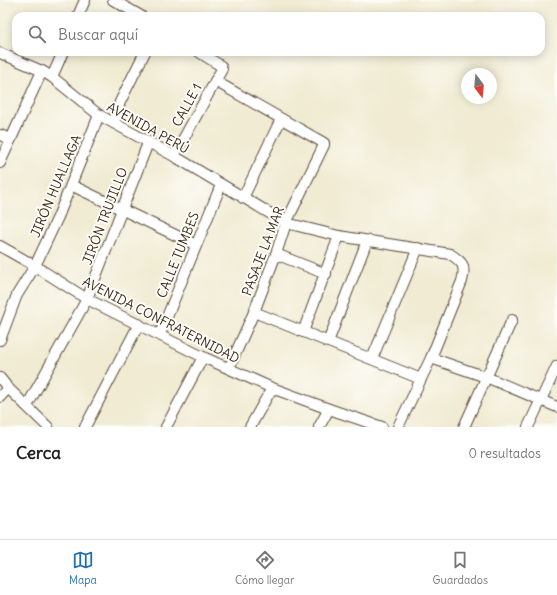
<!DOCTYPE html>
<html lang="es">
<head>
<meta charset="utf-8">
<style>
  :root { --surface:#fff; --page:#f2f2f2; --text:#222; --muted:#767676; --line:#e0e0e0; --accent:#1f6fb2 }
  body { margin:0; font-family:Delius,sans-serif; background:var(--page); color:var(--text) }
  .compass { position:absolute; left:461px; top:68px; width:36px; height:36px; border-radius:50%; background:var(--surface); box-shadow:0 2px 10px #0003; rotate:164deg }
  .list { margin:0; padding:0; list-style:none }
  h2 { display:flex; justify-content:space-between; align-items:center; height:52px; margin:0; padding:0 16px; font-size:17px }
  h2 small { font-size:13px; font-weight:400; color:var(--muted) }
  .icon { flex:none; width:22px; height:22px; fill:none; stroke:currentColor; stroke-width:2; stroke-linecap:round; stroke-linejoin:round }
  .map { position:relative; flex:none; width:557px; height:427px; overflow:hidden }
  .search { position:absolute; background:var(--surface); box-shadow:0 2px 10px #0003; left:12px; right:12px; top:12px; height:44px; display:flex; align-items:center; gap:10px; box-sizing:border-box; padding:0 14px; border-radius:12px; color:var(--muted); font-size:15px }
  .sheet { height:112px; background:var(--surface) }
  nav { display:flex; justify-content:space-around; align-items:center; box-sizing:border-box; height:56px; border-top:1px solid var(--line); background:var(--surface); font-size:11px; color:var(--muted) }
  nav a { display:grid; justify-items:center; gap:2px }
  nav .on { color:var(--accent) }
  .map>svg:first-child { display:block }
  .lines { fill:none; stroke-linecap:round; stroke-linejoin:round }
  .minor-casing { stroke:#564739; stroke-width:12 }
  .minor { stroke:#fff; stroke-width:10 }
  .labels { text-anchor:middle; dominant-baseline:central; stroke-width:4; stroke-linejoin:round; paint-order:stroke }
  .street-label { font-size:13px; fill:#3b2a1e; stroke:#fdfcf7 }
</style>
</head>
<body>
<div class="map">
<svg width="557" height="427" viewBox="0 0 557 427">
  <rect width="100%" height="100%" fill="#fdfcf7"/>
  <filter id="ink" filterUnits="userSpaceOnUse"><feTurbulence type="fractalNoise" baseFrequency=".025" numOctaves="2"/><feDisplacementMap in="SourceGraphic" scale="8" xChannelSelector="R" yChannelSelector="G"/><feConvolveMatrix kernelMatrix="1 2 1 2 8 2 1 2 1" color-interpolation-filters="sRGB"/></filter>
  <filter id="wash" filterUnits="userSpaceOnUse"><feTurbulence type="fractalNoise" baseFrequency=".012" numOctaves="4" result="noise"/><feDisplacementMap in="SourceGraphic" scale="16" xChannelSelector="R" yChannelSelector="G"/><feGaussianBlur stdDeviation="0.9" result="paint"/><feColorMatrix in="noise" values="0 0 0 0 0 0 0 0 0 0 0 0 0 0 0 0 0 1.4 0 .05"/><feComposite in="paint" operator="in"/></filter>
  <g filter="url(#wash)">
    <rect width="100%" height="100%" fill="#f0ebd2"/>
  </g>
  <g filter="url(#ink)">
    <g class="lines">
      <defs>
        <g id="minor">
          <path d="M113,0l28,16"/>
          <path d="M78,16l7,-16"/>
          <path d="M0,53l42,18 10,6 47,38 75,41 112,67 53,13 111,18c13,8 16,12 12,27l-31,77 -33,69"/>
          <path d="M52,77l11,-25"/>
          <path d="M215,81l109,62v2l-38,78 -10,31 -22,58 -25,56"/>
          <path d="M114,123l6,-21 25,-50"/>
          <path d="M0,135l11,4"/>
          <path d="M174,156l48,-87 -1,-3 -22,-14"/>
          <path d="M0,163l42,-92"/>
          <path d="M71,185l125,60"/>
          <path d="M243,198l38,-79"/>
          <path d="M0,246l35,20 52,33 116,58 69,31 57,21 53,18"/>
          <path d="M276,254l50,20"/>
          <path d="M254,312l167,67"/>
          <path d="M303,332l36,-96"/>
          <path d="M160,334l61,-149"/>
          <path d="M0,340l17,-45 18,-29 23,-49 41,-102"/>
          <path d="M328,342l39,-101"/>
          <path d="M431,358l55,19 71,30"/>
          <path d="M372,359l46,-111"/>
          <path d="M0,378l8,10 40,39"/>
          <path d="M0,397l8,-9"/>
          <path d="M27,406l60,-107 61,-156"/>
          <path d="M85,427l54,-103"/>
          <path d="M166,427l37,-70"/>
          <path d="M250,427l22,-39"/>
          <path d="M319,427l10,-18"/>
          <path d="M464,427l48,-107"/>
          <path d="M528,427l29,-61"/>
        </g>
      </defs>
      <use href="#minor" class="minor-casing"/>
      <use href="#minor" class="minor"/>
    </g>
  </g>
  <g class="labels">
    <g class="street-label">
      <text transform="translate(187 105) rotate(-61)">CALLE 1</text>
      <text transform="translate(148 128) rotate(29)">AVENIDA PERÚ</text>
      <text transform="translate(56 186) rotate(-67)">JIRÓN HUALLAGA</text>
      <text transform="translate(105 216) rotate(-69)">JIRÓN TRUJILLO</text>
      <text transform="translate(263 251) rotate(-69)">PASAJE LA MAR</text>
      <text transform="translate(178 255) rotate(-68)">CALLE TUMBES</text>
      <text transform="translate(161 320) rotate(27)">AVENIDA CONFRATERNIDAD</text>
    </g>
  </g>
</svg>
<svg class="compass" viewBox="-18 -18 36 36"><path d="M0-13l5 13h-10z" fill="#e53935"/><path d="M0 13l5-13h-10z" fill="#767676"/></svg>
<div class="search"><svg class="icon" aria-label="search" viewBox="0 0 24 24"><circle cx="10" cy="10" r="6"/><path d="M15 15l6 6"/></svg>Buscar aquí</div>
</div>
<section class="sheet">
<h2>Cerca<small>0 resultados</small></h2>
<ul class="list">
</ul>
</section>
<nav>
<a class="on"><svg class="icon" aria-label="map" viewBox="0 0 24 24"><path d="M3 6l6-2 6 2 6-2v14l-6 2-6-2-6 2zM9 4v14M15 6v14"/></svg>Mapa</a>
<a><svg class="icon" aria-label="directions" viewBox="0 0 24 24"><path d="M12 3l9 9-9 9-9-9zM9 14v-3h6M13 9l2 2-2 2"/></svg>Cómo llegar</a>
<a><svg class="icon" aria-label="saved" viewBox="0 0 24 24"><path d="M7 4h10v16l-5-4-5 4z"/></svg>Guardados</a>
</nav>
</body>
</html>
